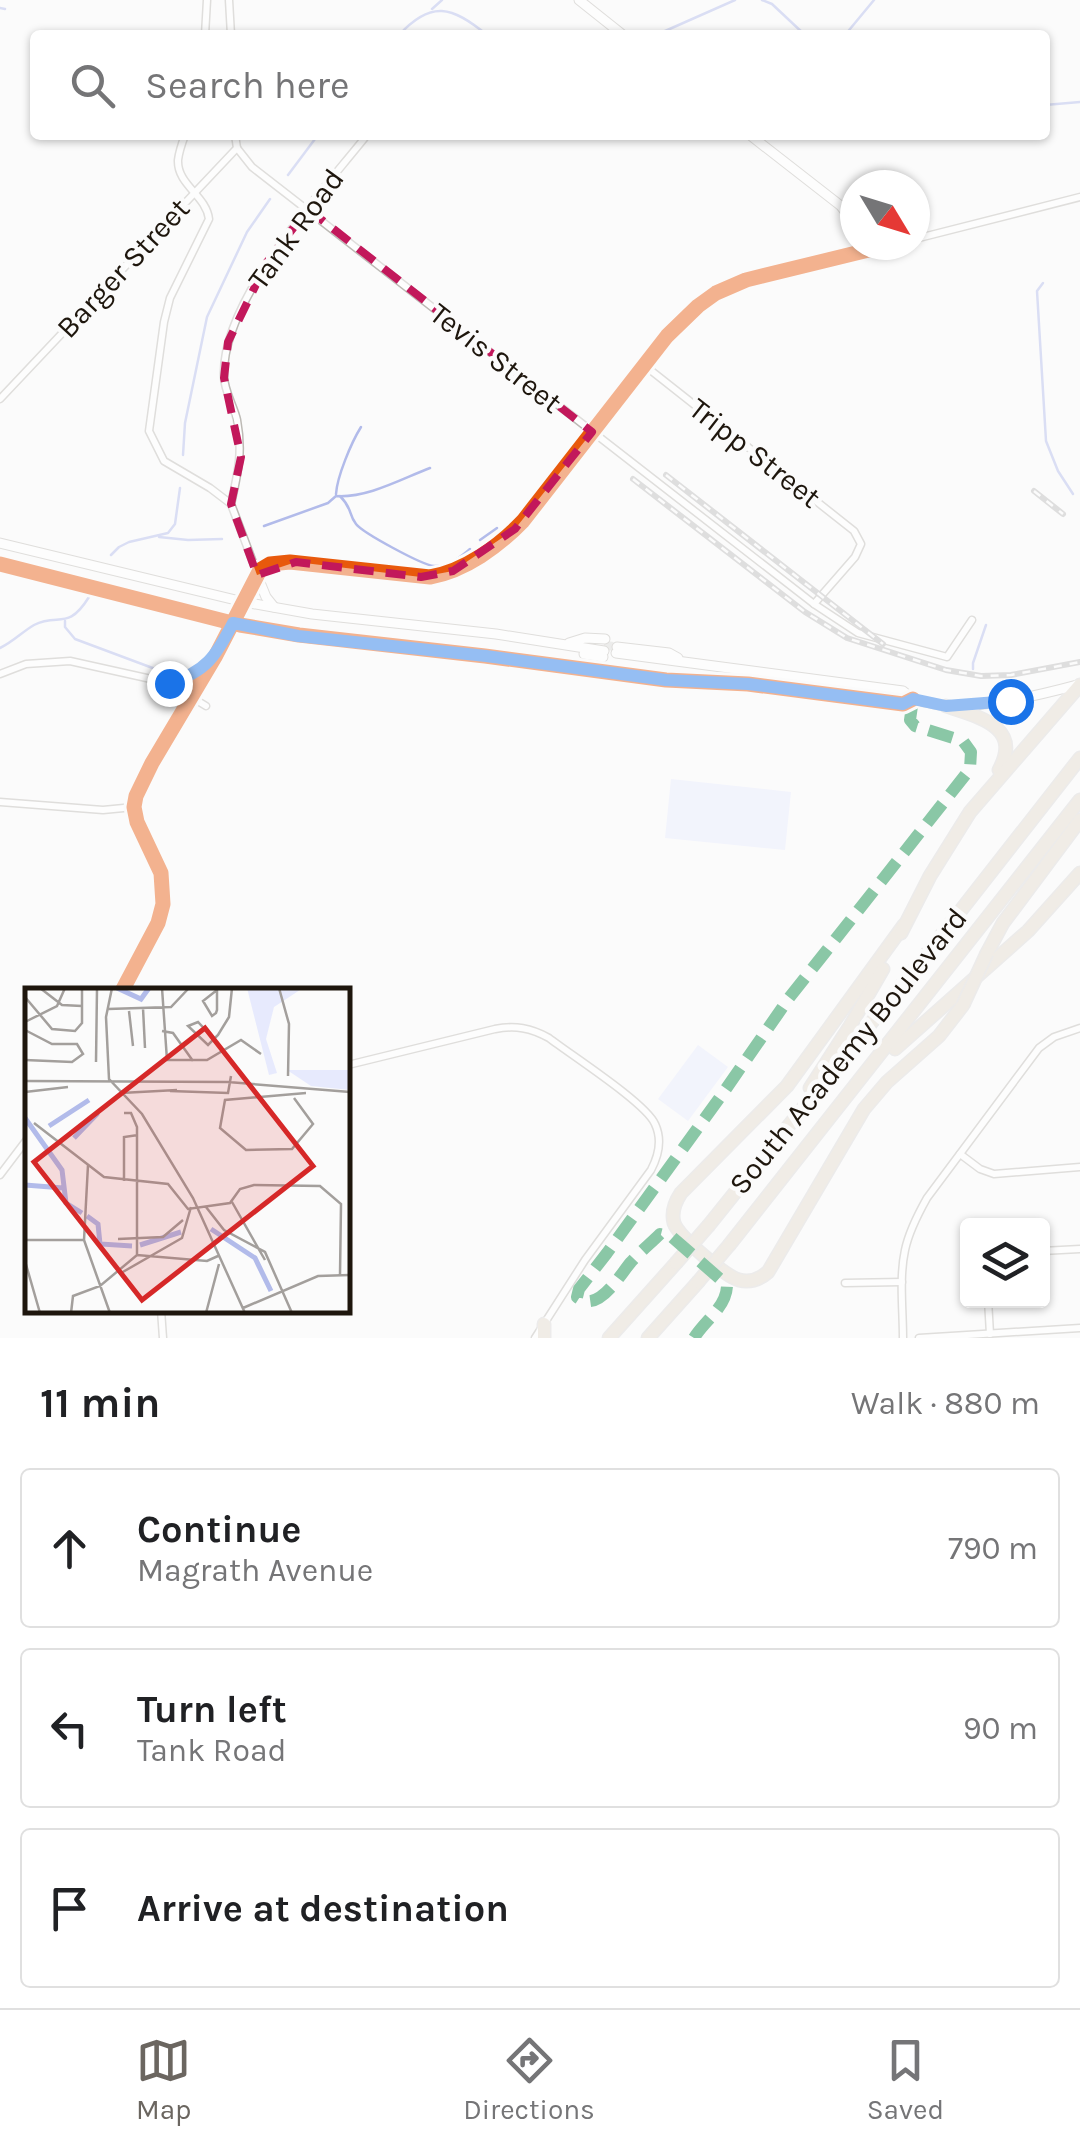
<!DOCTYPE html>
<html lang="en">
<head>
<meta charset="utf-8">
<style>
  :root { --surface:#fff; --page:#f2f2f2; --text:#202124; --muted:#757577; --line:#e0e0e0; --accent:#6b6660 }
  body { margin:0; font-family:Karla,sans-serif; background:var(--page); color:var(--text) }
  .controls { position:absolute; right:30px; bottom:30px; display:grid; overflow:hidden; border-radius:10px; box-shadow:0 2px 8px #0004 }
  .controls button { width:90px; height:90px; display:grid; place-items:center; padding:0; border:0; border-bottom:2px solid var(--line); background:var(--surface); color:var(--text); font:50px sans-serif }
  .compass { position:absolute; left:840px; top:170px; width:90px; height:90px; border-radius:50%; background:var(--surface); box-shadow:0 2px 8px #0004; rotate:128deg }
  .stop { position:absolute; width:30px; height:30px; margin:-22px; border:8px solid #1a73e8; border-radius:50%; background:#fff }
  .stop.end { background:#1a73e8; border-color:#fff; box-shadow:0 2px 10px #0008 }
  .list { margin:0; padding:0; list-style:none }
  h2 { display:flex; justify-content:space-between; align-items:center; height:130px; margin:0; padding:0 40px; font-size:42px }
  h2 small { font-size:32px; font-weight:400; color:var(--muted) }
  .list li { display:grid; grid-template-columns:65px 1fr auto; gap:30px; align-items:center; box-sizing:border-box; height:160px; margin:0 20px 20px; padding:0 20px; border:2px solid var(--line); border-radius:10px }
  .list b { display:block; font-size:38px; white-space:nowrap }
  .list p { margin:0; font-size:32px; white-space:nowrap; color:var(--muted) }
  .list em { font-size:32px; font-style:normal; color:var(--muted) }
  .icon { flex:none; width:55px; height:55px; fill:none; stroke:currentColor; stroke-width:2; stroke-linecap:round; stroke-linejoin:round }
  .map { position:relative; flex:none; width:1080px; height:1338px; overflow:hidden }
  .search { position:absolute; background:var(--surface); box-shadow:0 2px 8px #0004; left:30px; right:30px; top:30px; height:110px; display:flex; align-items:center; gap:25px; box-sizing:border-box; padding:0 35px; border-radius:10px; color:var(--muted); font-size:38px }
  .sheet { height:670px; background:var(--surface) }
  nav { display:flex; justify-content:space-around; align-items:center; box-sizing:border-box; height:140px; border-top:2px solid var(--line); background:var(--surface); font-size:28px; color:var(--muted) }
  nav a { display:grid; justify-items:center; gap:5px }
  nav .on { color:var(--accent) }
  .map>svg:first-child { display:block }
  .green { fill:#e7eafd }
  .lines { fill:none; stroke-linecap:round; stroke-linejoin:round }
  .stream { stroke:#b2bbea; stroke-width:2.5 }
  .secondary-tunnel { stroke:#dad9d7; stroke-width:9; stroke-dasharray:9 4.5; stroke-linecap:butt }
  .street-casing { stroke:#bdbab5; stroke-width:9 }
  .secondary-casing { stroke:#bdbab5; stroke-width:11 }
  .highway-casing { stroke:#d9d8d7; stroke-width:15 }
  .street { stroke:#fefefe; stroke-width:6 }
  .secondary { stroke:#fefefe; stroke-width:9 }
  .highway { stroke:#e2d9cc; stroke-width:12 }
  .rail-casing { stroke:#bbbaba; stroke-width:6 }
  .rail { stroke:#fbfbfb; stroke-width:2.5; stroke-dasharray:8; stroke-linecap:butt }
  .highway-bridge-casing { stroke:#d9d8d7; stroke-width:15; stroke-linecap:butt }
  .highway-bridge { stroke:#e2d9cc; stroke-width:12 }
  .quiet { stroke:#00873e; stroke-width:12; stroke-dasharray:25 12; stroke-linecap:butt }
  .cycleway-casing { stroke:#fbfbfb; stroke-width:21 }
  .cycleway { stroke:#e8590c; stroke-width:15 }
  .route { stroke:#1a73e8; stroke-width:12 }
  .marked { fill:none; stroke:#c2185b; stroke-width:8; stroke-dasharray:20 12; stroke-linejoin:round }
  .labels { text-anchor:middle; dominant-baseline:central; stroke-width:9; stroke-linejoin:round; paint-order:stroke }
  .street-label { font-size:30px; fill:#1e160d; stroke:#fbfbfb }
  .inset-river { fill:none; stroke:#b2bbea; stroke-width:5 }
  .inset-road { fill:none; stroke:#a39f9c; stroke-width:2.5 }
  .view { fill:#d62828; fill-opacity:0.15; stroke:#d62828; stroke-width:5 }
  .inset-edge { fill:none; stroke:#1e160d; stroke-width:5 }
</style>
</head>
<body>
<div class="map">
<svg width="1080" height="1338" viewBox="0 0 1080 1338">
  <rect width="100%" height="100%" fill="#fbfbfb"/>
  <g class="green">
    <path d="M671,779l120,13 -6,58 -120,-12z"/>
    <path d="M698,1045l30,22 -40,54 -30,-22z"/>
  </g>
  <g class="lines">
    <g class="stream">
      <path d="M762,0l10,4 33,31"/>
      <path d="M0,8l5,1"/>
      <path d="M432,9l10,-9"/>
      <path d="M399,35c32,-35 53,-29 88,0"/>
      <path d="M656,35l79,-35"/>
      <path d="M845,35l29,-35"/>
      <path d="M1045,105l35,-3"/>
      <path d="M288,175l30,-40"/>
      <path d="M1043,283l-6,8 9,150 12,30 15,23"/>
      <path d="M183,455l2,-32 22,-106 40,-85 23,-33"/>
      <path d="M336,494c1,-17 15,-51 25,-67"/>
      <path d="M340,496c13,13 8,18 16,28 7,9 66,41 78,42 15,1 26,-9 36,-17"/>
      <path d="M264,526l64,-23 8,-7c32,2 65,-17 94,-28"/>
      <path d="M159,537l29,3 34,-1"/>
      <path d="M480,540l17,-12"/>
      <path d="M111,555l8,-8 10,-5 39,-9 7,-9 5,-36"/>
      <path d="M65,621v6l10,12 91,34"/>
      <path d="M0,648c13,-6 22,-16 34,-23 25,-13 33,7 55,-28"/>
      <path d="M973,669v-6l13,-38"/>
    </g>
    <path class="secondary-tunnel" d="M604,645l13,2"/>
    <defs>
      <g id="street">
        <path d="M229,0l2,35"/>
        <path d="M205,35l2,-35"/>
        <path d="M185,135c-3,8 -6,17 -7,25 -1,25 28,35 31,59l-39,79 -6,24 -15,109 15,30 46,27 21,16 26,69"/>
        <path d="M237,148l15,19 562,437 44,29 89,24 25,-37"/>
        <path d="M915,239l165,-42"/>
        <path d="M644,365l210,166 7,13 -6,13 -41,47"/>
        <path d="M0,399l237,-251 -2,-13"/>
        <path d="M231,504c7,-32 12,-51 6,-84 -3,-14 -13,-29 -13,-44 -3,-76 97,-183 143,-241"/>
        <path d="M0,674l26,-10 44,-3 99,22 22,-8 21,-16"/>
        <path d="M170,684l36,22"/>
        <path d="M0,802l103,8 31,-3"/>
        <path d="M122,991l36,-68 5,-19 -2,-31 -24,-51 -3,-15 2,-11 16,-33 63,-106 45,-87 10,-6 20,-2 140,15c35,-6 69,-31 93,-56l144,-185 31,-30 18,-13 30,-13 143,-35"/>
        <path d="M348,1065l147,-36c20,-4 36,-1 54,9 22,17 97,65 106,86 7,15 4,31 -4,46l-66,90 -50,78"/>
        <path d="M960,1154l20,15 14,5 86,-7"/>
        <path d="M0,1175l28,-37"/>
        <path d="M1042,1251l38,-2"/>
        <path d="M845,1283l57,-1"/>
        <path d="M988,1300l2,34"/>
        <path d="M161,1310l2,28"/>
        <path d="M903,1338c0,-29 -4,-60 2,-88 4,-19 13,-36 22,-52l112,-150 15,-11 26,-9"/>
        <path d="M919,1338l161,-10"/>
      </g>
      <g id="secondary">
        <path d="M579,0l44,35"/>
        <path d="M750,135l91,71 7,9 7,14"/>
        <path d="M859,245l2,7"/>
        <path d="M0,543l244,59 68,12 184,20 108,17"/>
        <path d="M0,564l240,61 59,10 186,21 181,24 82,4 155,20c16,-8 29,2 46,2 44,0 87,-10 128,-21"/>
        <path d="M257,575l9,22 8,10"/>
        <path d="M569,643l16,-5 20,1"/>
        <path d="M617,647l52,6 9,5"/>
        <path d="M616,653l287,38 10,8"/>
        <path d="M584,654l19,3"/>
      </g>
      <g id="highway">
        <path d="M946,706c32,11 77,20 53,64"/>
        <path d="M904,925l-117,161 -106,107c-6,9 -10,19 -7,30 5,14 51,53 65,57 11,3 21,-1 29,-8l96,-163 23,-27 52,-46 24,-31"/>
        <path d="M901,933l29,-57 40,-64 110,-127"/>
        <path d="M987,953l16,-30 77,-103"/>
        <path d="M895,1049l133,-118 52,-58"/>
        <path d="M810,1088l40,-62 33,-57"/>
        <path d="M709,1225l224,-279 147,-188"/>
        <path d="M730,1244l350,-444"/>
        <path d="M544,1324v14"/>
        <path d="M609,1338l67,-75"/>
        <path d="M648,1338l50,-56"/>
      </g>
    </defs>
    <use href="#street" class="street-casing"/>
    <use href="#secondary" class="secondary-casing"/>
    <use href="#highway" class="highway-casing"/>
    <use href="#street" class="street"/>
    <use href="#secondary" class="secondary"/>
    <use href="#highway" class="highway"/>
    <defs>
      <g id="rail">
        <path d="M666,475l217,169"/>
        <path d="M633,479l172,133 42,26 99,32 35,6 30,-1 69,-13"/>
        <path d="M1034,491l29,23"/>
      </g>
    </defs>
    <use href="#rail" class="rail-casing"/>
    <use href="#rail" class="rail"/>
    <defs>
      <g id="highway-bridge">
        <path d="M963,1005l24,-52"/>
        <path d="M676,1263l33,-38"/>
        <path d="M698,1282l32,-38"/>
      </g>
    </defs>
    <use href="#highway-bridge" class="highway-bridge-casing"/>
    <use href="#highway-bridge" class="highway-bridge"/>
    <path class="quiet" d="M694,1338c11,-18 33,-31 33,-53l-55,-48 -12,-3c-9,9 -20,18 -29,28 -12,14 -33,52 -54,35l2,-8 28,-36 114,-157 68,-98 181,-229 1,-17 -8,-11 -48,-15 -5,-6 3,-21"/>
    <defs>
      <g id="cycleway">
        <path d="M0,564l240,61 59,10 186,21 181,24 82,4 155,20 10,-5"/>
        <path d="M122,991l36,-68 5,-19 -2,-31 -24,-51 -3,-15 2,-11 16,-33 63,-106 45,-87 10,-6 20,-2 140,15c35,-6 69,-31 93,-56l144,-185 31,-30 18,-13 30,-13 143,-35"/>
      </g>
    </defs>
    <use href="#cycleway" class="cycleway-casing"/>
    <use href="#cycleway" class="cycleway"/>
  </g>
  <g class="lines">
    <path class="route" d="M169,683c37,-11 47,-27 64,-60l65,13 188,20 180,24 82,4 155,20 10,-5 33,7 64,-5"/>
  </g>
  <path d="M0 0H1080V1338H0ZM308,209l284,223 -77,97 -62,42 -32,6 -125,-15 -39,13 -26,-71 10,-47 -17,-79 4,-36 39,-80z" fill="#fbfbfb" fill-opacity=".55" fill-rule="evenodd"/>
  <path class="marked" d="M308,209l284,223 -77,97 -62,42 -32,6 -125,-15 -39,13 -26,-71 10,-47 -17,-79 4,-36 39,-80z"/>
  <g class="labels">
    <g class="street-label">
      <text transform="translate(296 229) rotate(-54)">Tank Road</text>
      <text transform="translate(123 268) rotate(-47)">Barger Street</text>
      <text transform="translate(496 358) rotate(38)">Tevis Street</text>
      <text transform="translate(755 453) rotate(38)">Tripp Street</text>
      <text transform="translate(848 1051) rotate(-51)">South Academy Boulevard</text>
    </g>
  </g>
  <g transform="translate(25 988)">
    <rect width="325" height="325" fill="#fbfbfb"/>
    <path d="M222,0h56l-29,19 -8,32 11,34 -8,2zM262,82h63v20l-39,-4z" fill="#e7eafd"/>
    <path class="inset-river" d="M92,0l24,11 8,-11M0,130l37,52 4,33 16,10M24,138l40,-26M49,150l24,-25M0,197l38,3M62,228l11,8 2,20 32,2M186,241l44,29 16,33M115,257l41,-13"/>
    <path class="inset-road" d="M15,0l22,17 20,1M87,0l-6,29 3,62 33,35 51,84 52,115M137,0l5,72h40l34,-20 20,14M254,0l10,36 -1,52M192,2l-14,11 9,15 4,-3 1,-3v-22M0,9l27,32 23,2 7,-8v-35M118,20l2,40M83,21l63,-2 18,-19M104,23l4,35M0,34l32,-16 8,-18M0,42l27,14h25l6,10 -11,8 -47,-2M137,43l11,2 20,28M198,62l-9,-11 -16,-17 -10,4 20,19 10,-10 11,-18 3,-29M71,74l1,-73M0,93l203,1 122,10M145,103l58,2 3,-17M0,104l43,-5M96,105l56,-3M269,110l19,26 -21,25 -46,1 -26,-22 5,-28 81,-7M99,125h7l6,14v128M9,135l70,54 64,7 20,25 42,-6 10,-14 14,-4 66,1 21,18 -1,71M63,177l-4,75 26,73M99,193v-44l14,-2M207,214l33,58M181,219l18,23 41,22 27,61M93,251l45,-2 20,-17M0,252h59M0,273l15,52M96,285l61,-35 9,-31M218,320l75,-32 32,-1M46,325l2,-17 27,-10 37,-31 70,6 11,-5M181,325l13,-49"/>
    <path class="view" d="M180,40l108,138 -171,134 -108,-138z"/>
    <rect width="325" height="325" class="inset-edge"/>
  </g>
</svg>
<div class="controls">
<button><svg class="icon" aria-label="layers" viewBox="0 0 24 24"><path d="M12 4l9 5-9 5-9-5zM3 14l9 5 9-5"/></svg></button>
</div>
<svg class="compass" viewBox="-18 -18 36 36"><path d="M0-13l5 13h-10z" fill="#e53935"/><path d="M0 13l5-13h-10z" fill="#757577"/></svg>
<div class="stop" style="left:1010px;top:701px"></div>
<div class="stop end" style="left:169px;top:683px"></div>
<div class="search"><svg class="icon" aria-label="search" viewBox="0 0 24 24"><circle cx="10" cy="10" r="6"/><path d="M15 15l6 6"/></svg>Search here</div>
</div>
<section class="sheet">
<h2>11 min<small>Walk · 880 m</small></h2>
<ul class="list">
<li><svg class="icon" aria-label="ahead" viewBox="0 0 24 24"><path d="M12 20V5M6 11l6-6 6 6"/></svg><div><b>Continue</b><p>Magrath Avenue</p></div><em>790 m</em></li>
<li><svg class="icon" aria-label="left" viewBox="0 0 24 24"><path d="M17 20v-9H6M10 6l-5 5 5 5"/></svg><div><b>Turn left</b><p>Tank Road</p></div><em>90 m</em></li>
<li><svg class="icon" aria-label="arrive" viewBox="0 0 24 24"><path d="M6 21V4h12l-3 4 3 4H6"/></svg><div><b>Arrive at destination</b></div></li>
</ul>
</section>
<nav>
<a class="on"><svg class="icon" aria-label="map" viewBox="0 0 24 24"><path d="M3 6l6-2 6 2 6-2v14l-6 2-6-2-6 2zM9 4v14M15 6v14"/></svg>Map</a>
<a><svg class="icon" aria-label="directions" viewBox="0 0 24 24"><path d="M12 3l9 9-9 9-9-9zM9 14v-3h6M13 9l2 2-2 2"/></svg>Directions</a>
<a><svg class="icon" aria-label="saved" viewBox="0 0 24 24"><path d="M7 4h10v16l-5-4-5 4z"/></svg>Saved</a>
</nav>
</body>
</html>
